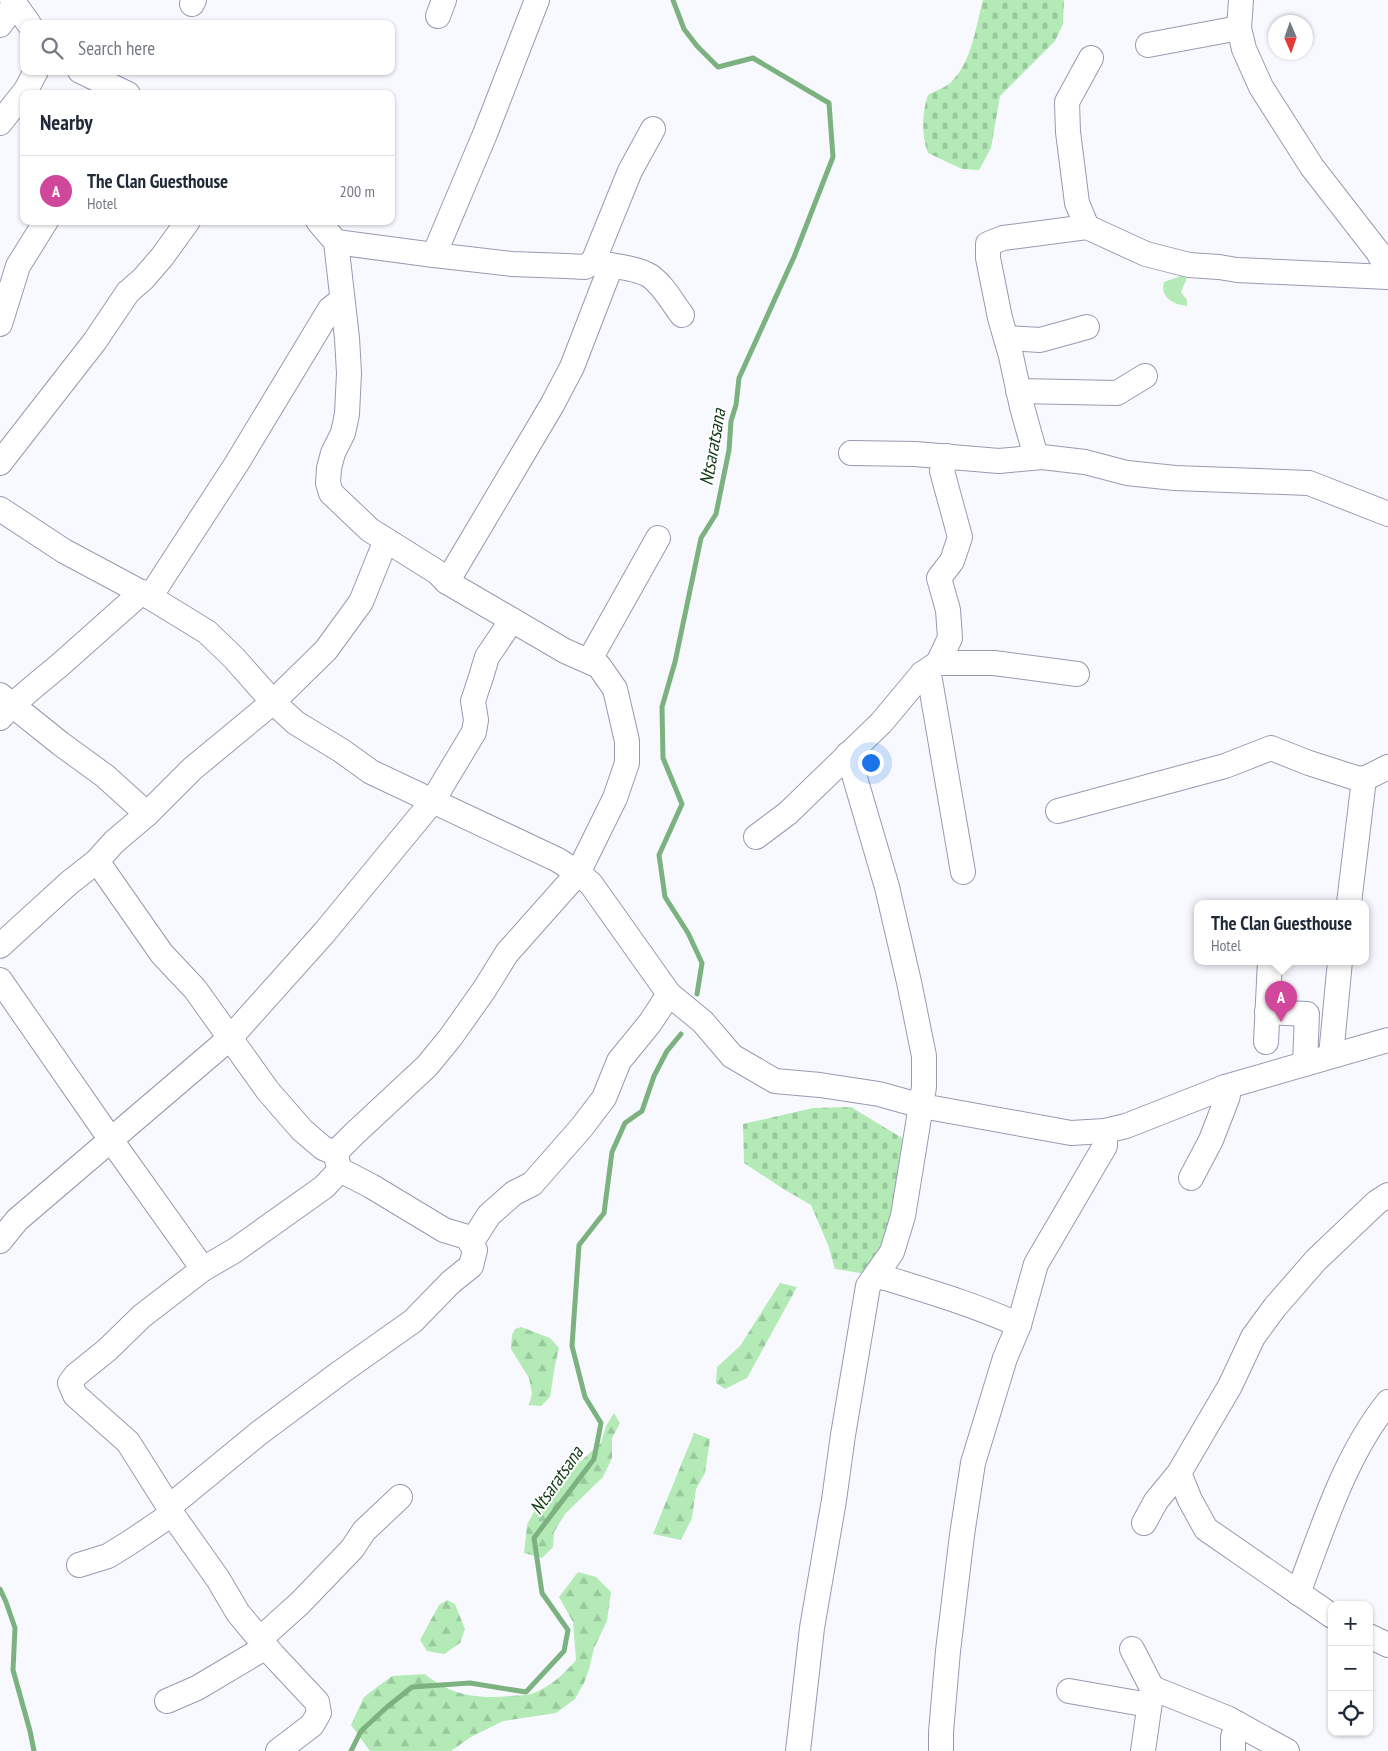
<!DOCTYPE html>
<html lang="en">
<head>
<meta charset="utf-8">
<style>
  :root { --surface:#fff; --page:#f2f2f3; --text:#1f2937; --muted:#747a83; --line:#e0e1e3; --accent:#d93025 }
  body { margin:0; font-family:"PT Sans Narrow",sans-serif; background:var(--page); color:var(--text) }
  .controls { position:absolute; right:15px; bottom:15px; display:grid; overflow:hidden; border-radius:10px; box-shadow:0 1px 4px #0004 }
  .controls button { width:45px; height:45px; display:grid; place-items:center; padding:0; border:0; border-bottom:1px solid var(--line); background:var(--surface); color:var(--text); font:25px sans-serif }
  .compass { position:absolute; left:1268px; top:15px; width:45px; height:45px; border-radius:50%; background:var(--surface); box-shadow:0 1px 4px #0004; rotate:178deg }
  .you { position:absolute; left:870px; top:762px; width:18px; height:18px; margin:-12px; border:4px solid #fff; border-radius:50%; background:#1a73e8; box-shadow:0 0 0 8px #1a73e833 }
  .badge { display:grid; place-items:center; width:32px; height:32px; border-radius:50%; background:var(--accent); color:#fff; font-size:16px; font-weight:700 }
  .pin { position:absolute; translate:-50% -41px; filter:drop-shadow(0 1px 2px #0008) }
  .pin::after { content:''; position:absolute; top:26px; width:18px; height:15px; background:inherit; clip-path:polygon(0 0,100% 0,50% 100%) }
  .popup { position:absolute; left:1194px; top:900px; width:175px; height:65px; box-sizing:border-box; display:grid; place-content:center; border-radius:10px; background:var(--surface); filter:drop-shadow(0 1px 4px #0005); font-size:16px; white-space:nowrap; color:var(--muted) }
  .popup b { font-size:19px; color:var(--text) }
  .popup::after { content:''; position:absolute; left:50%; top:100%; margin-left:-10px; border:10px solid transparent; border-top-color:var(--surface) }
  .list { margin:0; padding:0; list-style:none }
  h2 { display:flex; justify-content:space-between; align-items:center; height:65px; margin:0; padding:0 20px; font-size:21px }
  h2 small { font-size:16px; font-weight:400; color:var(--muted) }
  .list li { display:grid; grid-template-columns:32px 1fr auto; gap:15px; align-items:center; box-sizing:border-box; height:70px; padding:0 20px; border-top:1px solid var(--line) }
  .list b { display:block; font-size:19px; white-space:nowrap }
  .list p { margin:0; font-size:16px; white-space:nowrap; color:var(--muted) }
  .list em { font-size:16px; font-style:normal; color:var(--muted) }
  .icon { flex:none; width:28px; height:28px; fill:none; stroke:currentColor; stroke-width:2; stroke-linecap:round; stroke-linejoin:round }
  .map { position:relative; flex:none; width:1388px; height:1751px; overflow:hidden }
  .search { position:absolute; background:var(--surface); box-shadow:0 1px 4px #0004; left:20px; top:20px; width:375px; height:55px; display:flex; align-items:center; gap:12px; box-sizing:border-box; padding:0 18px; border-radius:10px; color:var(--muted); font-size:19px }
  .panel { position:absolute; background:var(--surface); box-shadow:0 1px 4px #0004; left:20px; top:90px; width:375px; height:135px; border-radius:10px }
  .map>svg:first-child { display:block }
  .grass { fill:#b3eab5 }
  .forest { fill:url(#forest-firs) }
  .cemetery { fill:url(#cemetery-stones) }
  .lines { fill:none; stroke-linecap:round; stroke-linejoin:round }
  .stream { stroke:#7cb27f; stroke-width:5 }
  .minor-casing { stroke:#979ab3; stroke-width:26 }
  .minor { stroke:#fff; stroke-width:24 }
  .labels { text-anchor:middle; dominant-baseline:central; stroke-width:4; stroke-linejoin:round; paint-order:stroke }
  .water-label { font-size:19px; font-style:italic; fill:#113916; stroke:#fff }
</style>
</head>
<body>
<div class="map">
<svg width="1388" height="1751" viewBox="0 0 1388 1751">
  <defs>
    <pattern id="forest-firs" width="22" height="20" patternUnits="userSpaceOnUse" patternTransform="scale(1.25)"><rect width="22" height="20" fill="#b3eab5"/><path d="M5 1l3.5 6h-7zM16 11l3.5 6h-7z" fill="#99c89c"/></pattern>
    <pattern id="cemetery-stones" width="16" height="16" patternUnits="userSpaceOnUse" patternTransform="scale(1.25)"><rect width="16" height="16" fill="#b3eab5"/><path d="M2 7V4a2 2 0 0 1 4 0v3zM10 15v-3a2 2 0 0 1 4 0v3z" fill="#99c89c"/></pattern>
  </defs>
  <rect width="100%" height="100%" fill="#f8f9fe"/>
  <path class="grass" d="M1181,276l6,2 -6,14 6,8v6c-14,-2 -27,-8 -23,-24z"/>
  <g class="forest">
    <path d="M780,1283l17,4 -50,91 -22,11 -9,-6 1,-16 23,-21z"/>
    <path d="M521,1327l29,11 9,10 -4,17 -5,32 -9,9 -12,-1 3,-11 -3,-16 -18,-29 1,-14 3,-6z"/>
    <path d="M614,1413l6,10 -8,15v20l-9,19 -38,37 -11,18 -1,15 -11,11 -18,-5 3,-28 16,-31 21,-21 17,-12 20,-18 5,-17z"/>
    <path d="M694,1433l16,6 -5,34 -9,16 -4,29 -11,22 -28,-6z"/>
    <path d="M578,1572l18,5 15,15 -4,29 -13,27 -5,21 -5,14 -9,16 -19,14 -53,8 -32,16 -20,14h-81l-19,-26 13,-28 28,-21 33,-2c26,22 53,25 86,22 7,-1 17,0 23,-3 17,-7 30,-19 42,-33l-3,-38 -14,-25z"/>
    <path d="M447,1600l8,4 10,25 -5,14 -16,11 -17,-3 -7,-11 19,-35z"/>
  </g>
  <g class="cemetery">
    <path d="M983,0h81l-1,24 -8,17 -55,55 -9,52 -12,22 -17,-1 -34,-16c-7,-18 -6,-41 0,-58 8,-5 18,-7 24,-14 20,-19 24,-56 31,-81z"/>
    <path d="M851,1107l51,31 9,11 -15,77 -30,48 -31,-5 -7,-24 -17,-40 -26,-15 -41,-27 -1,-39 70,-16z"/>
  </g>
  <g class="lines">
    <g class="stream">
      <path d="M673,0l11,29 13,17 21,21 35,-9 76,45 4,54 -39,100 -55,121 -3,27 -5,16 -2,29 -13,64 -15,24 -26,124 -13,45 1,51 19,46 -23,51 6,42 23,36 14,30 -5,31"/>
      <path d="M0,1589l6,13 9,26 -2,42 17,61 4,20"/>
      <path d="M351,1751l10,-20 26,-24 25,-20 58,-4 56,9 38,-41 4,-21 -26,-37 -8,-55 60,-79 7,-36 -16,-26 -13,-51 7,-101 25,-32 8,-61 13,-29 17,-12 12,-35 13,-25 14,-17"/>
    </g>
    <defs>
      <g id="minor">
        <path d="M12,0l17,24"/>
        <path d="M1241,0l-2,28 5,21 17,38 51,80 66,85 10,19"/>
        <path d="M192,4l2,-4"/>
        <path d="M438,16l6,-16"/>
        <path d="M0,25l15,-21"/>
        <path d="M1148,45l91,-17"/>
        <path d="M80,71l48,23"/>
        <path d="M0,123l26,-33 10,-19"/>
        <path d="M1087,227l-10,-24 -9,-71 -1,-30 24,-44"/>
        <path d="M336,242l98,13 51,-121 52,-134"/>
        <path d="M434,255l78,9 54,2 19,1 8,-5c17,4 43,5 57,14 13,9 22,26 32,39"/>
        <path d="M593,262l37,-91 23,-42"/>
        <path d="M0,324l18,-58 28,-45"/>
        <path d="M1006,338l34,2 47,-13"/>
        <path d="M1018,391l99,2 28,-17"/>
        <path d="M851,453l64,1 84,7 43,-4 43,5 42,11 48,5 134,5 79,31"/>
        <path d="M1036,457l-14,-50 -11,-51 -11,-38 -12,-60v-14l15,-6 84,-11 59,27 43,11 30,2 18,3 151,7"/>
        <path d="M0,463l95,-122 33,-49 15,-13 19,-22 26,-36"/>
        <path d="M0,509l64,42 86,46 57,35 27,26 39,44 23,21 46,28 29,21 187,88 20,13 13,11 78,110 34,28 29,34 43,25 45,4 59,9 43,12 149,27 34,-2 21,-5 99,-39 163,-47"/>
        <path d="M447,582l105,-177 20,-38 39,-101"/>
        <path d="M150,597l87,-134 93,-154 12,-9"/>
        <path d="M589,661l69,-123"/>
        <path d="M938,663h56l83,11"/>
        <path d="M922,674l8,6 33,192"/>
        <path d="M0,695l61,49 44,32 42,38"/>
        <path d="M0,718c18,-20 40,-36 61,-54 27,-24 54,-48 81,-72"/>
        <path d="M1058,811l167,-45 46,-18 38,15 47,15 8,1 24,-12"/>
        <path d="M756,837l32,-24 93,-90 41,-49 16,-11 12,-25 -2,-28 -9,-32 13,-17 8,-24 -18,-66 5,-15"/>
        <path d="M97,861l65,93 33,35 73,102 34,39 21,18 12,5"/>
        <path d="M1349,903l15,-124"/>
        <path d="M0,946l69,-63 28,-22 17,-19 33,-28 45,-45 81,-67 53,-52 35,-48 25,-62"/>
        <path d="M0,980l111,160 92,129 31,-18 90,-64 16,-17 -5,-17 19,-19 73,-68 23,-28 34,-48 23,-37 71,-80 37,-75 12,-35v-22l-12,-52 -16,-23 -34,-15 -118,-69 -10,-10 -67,-42 -39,-37 -3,-10 1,-15 4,-15 10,-20 4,-19 2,-41 -2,-35 -11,-96 -18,-21"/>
        <path d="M1267,1012l40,2 -2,50"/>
        <path d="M1266,1042l4,-81"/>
        <path d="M1331,1056l9,-95"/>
        <path d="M1191,1178l20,-38 17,-44 -3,-9"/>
        <path d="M0,1241l17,-21 213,-182 94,-105 108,-131 42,-70 2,-12 -3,-19 8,-24 6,-20 25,-37"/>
        <path d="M471,1243l18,-28 25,-22 18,-9 50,-57 22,-29 15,-37 31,-38 19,-29"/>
        <path d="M203,1269l-61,47 -35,34 -31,25 -6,8 5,12 53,47 41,65 3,7 46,65 20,34 35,42 44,47 2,11 -7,12 -34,26"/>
        <path d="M876,1275c48,15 97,29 143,50"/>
        <path d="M169,1507l90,-74 82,-61 72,-51 38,-39 20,-16 4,-16 -8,-13 -23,-7 -73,-44 -31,-16"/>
        <path d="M1144,1523l12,-22 23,-28"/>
        <path d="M79,1565l29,-9 21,-13 43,-29"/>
        <path d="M1298,1593c25,-65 46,-136 90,-191"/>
        <path d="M1332,1616l-126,-87 -16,-29 -11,-27 51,-87 23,-49 22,-30 41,-47 61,-58 11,-7"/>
        <path d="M1369,1636l19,9"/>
        <path d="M260,1639l40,-36 52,-54 12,-18 36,-34"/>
        <path d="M1132,1649l20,39 -9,63"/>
        <path d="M1152,1688l75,30 60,33"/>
        <path d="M1069,1691l80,14"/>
        <path d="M167,1701l30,-13 69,-41"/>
        <path d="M798,1751l14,-123 22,-128 9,-65 25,-149 24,-34 11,-36 21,-129v-31l-15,-74 -22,-95 -39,-133"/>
        <path d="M941,1751v-19l7,-81 14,-116 11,-72 32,-105 14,-33 17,-61 69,-118v-15"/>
        <path d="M1233,1751v-14l5,-13"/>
      </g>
    </defs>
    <use href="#minor" class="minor-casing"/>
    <use href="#minor" class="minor"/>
  </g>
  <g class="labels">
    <g class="water-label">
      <text transform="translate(712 447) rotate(-80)">Ntsaratsana</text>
      <text transform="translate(556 1480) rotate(-55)">Ntsaratsana</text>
    </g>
  </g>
</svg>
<div class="controls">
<button>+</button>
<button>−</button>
<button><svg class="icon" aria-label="locate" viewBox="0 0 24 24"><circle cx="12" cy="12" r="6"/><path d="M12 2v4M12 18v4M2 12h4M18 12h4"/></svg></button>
</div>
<svg class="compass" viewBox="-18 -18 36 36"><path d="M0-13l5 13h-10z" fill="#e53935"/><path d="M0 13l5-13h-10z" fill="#747a83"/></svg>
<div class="you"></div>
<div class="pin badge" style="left:1281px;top:1022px;background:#d1479c">A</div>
<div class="popup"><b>The Clan Guesthouse</b>Hotel</div>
<div class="search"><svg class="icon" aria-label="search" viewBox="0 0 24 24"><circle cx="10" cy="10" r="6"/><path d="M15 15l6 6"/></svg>Search here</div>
<section class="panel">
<h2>Nearby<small></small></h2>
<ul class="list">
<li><span class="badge" style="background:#d1479c">A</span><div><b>The Clan Guesthouse</b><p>Hotel</p></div><em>200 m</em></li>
</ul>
</section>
</div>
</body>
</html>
